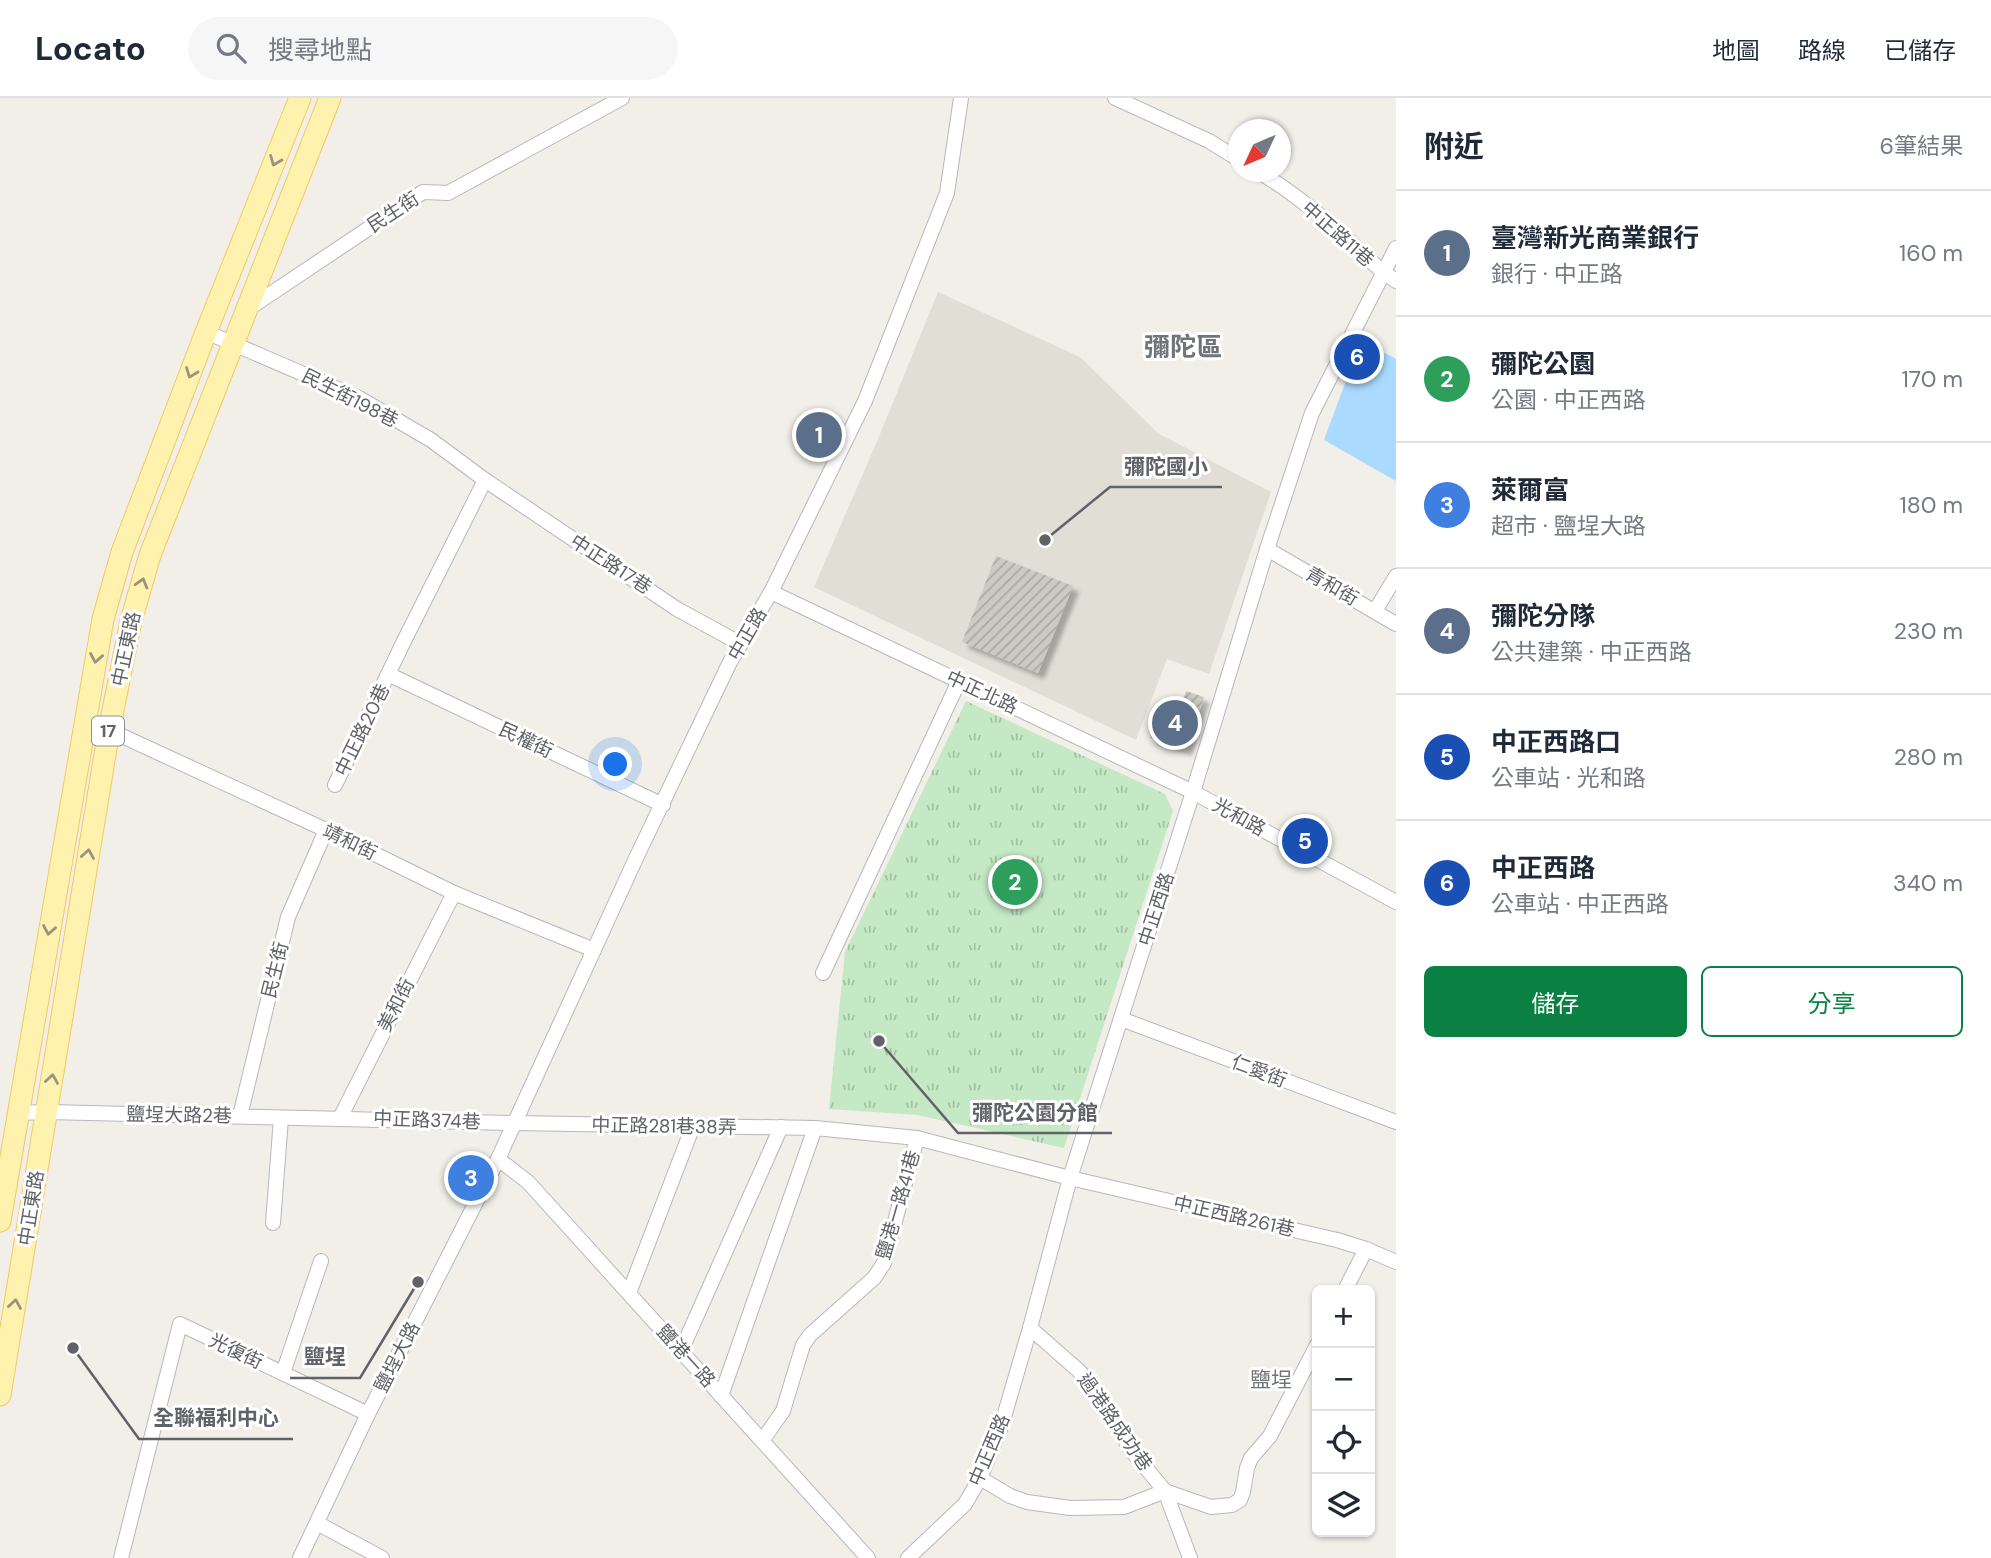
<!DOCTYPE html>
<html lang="zh-TW">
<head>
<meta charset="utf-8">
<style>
  :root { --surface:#fff; --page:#f6f6f7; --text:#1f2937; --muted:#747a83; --line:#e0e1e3; --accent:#0b8043 }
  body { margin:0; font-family:"DM Sans","Noto Sans TC",sans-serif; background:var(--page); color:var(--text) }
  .controls { position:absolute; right:21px; bottom:21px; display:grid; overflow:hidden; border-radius:10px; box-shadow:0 2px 5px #0004 }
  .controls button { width:63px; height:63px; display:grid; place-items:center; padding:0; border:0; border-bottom:2px solid var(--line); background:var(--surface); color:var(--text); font:35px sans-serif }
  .compass { position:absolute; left:1228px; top:21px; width:63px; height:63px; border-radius:50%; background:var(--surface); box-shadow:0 2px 5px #0004; rotate:226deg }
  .you { position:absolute; left:616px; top:667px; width:24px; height:24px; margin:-18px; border:5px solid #fff; border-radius:50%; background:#1a73e8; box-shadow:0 0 0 10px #1a73e833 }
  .badge { display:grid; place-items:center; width:46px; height:46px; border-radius:50%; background:var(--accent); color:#fff; font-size:23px; font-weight:700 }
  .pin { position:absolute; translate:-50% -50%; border:4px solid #fff; box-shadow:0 2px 7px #0006 }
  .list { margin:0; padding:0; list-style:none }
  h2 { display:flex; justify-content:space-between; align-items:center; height:91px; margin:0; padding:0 28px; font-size:30px }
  h2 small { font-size:23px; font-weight:400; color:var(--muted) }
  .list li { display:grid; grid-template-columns:46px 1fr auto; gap:21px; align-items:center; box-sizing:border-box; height:126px; padding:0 28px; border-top:2px solid var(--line) }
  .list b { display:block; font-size:26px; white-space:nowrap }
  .list p { margin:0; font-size:23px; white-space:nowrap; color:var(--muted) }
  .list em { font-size:23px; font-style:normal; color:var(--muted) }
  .actions { display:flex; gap:14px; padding:21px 28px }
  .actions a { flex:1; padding:16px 0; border:2px solid var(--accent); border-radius:10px; text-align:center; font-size:24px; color:var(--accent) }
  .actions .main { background:var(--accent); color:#fff }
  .icon { flex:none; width:38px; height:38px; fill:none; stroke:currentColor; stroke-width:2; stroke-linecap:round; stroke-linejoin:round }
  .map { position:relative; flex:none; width:1396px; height:1460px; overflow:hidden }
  header { display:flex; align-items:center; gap:42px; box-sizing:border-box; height:98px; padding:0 35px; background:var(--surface); border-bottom:2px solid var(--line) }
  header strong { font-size:33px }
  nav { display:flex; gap:38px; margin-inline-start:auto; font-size:24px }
  .search { width:490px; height:63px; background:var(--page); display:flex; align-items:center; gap:18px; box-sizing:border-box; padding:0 24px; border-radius:38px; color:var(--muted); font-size:26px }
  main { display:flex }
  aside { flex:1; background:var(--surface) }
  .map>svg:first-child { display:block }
  .education { fill:#e1ded6 }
  .park { fill:url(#park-tufts) }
  .water { fill:#aadaff }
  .building { fill:url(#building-hatch); filter:url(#shadow) }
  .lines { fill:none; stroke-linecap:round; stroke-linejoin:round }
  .street-casing { stroke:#b5b8bc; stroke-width:16 }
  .primary-casing { stroke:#f2c960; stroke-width:23 }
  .street { stroke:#fff; stroke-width:14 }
  .primary { stroke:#fff2af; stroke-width:21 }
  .oneway { stroke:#979581 }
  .labels { text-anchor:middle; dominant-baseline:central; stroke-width:6; stroke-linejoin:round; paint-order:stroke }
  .shield { fill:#fff; stroke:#8f9295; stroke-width:2 }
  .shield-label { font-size:18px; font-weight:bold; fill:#5f6368 }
  .street-label { font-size:19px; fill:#5f6368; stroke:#fff }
  .neighbourhood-label { font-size:21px; fill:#70757a; stroke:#fff }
  .district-label { font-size:26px; font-weight:bold; fill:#70757a; stroke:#fff }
  .leader { fill:none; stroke:#5f6368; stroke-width:2.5 }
  .callout-dot { fill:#5f6368; stroke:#fff; stroke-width:2.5 }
  .callout-label { font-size:21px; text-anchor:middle; font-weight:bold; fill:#5f6368; stroke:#fff; stroke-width:6; stroke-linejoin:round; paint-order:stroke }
</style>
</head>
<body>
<header>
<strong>Locato</strong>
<div class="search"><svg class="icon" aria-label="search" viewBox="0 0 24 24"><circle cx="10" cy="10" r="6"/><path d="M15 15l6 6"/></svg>搜尋地點</div>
<nav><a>地圖</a><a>路線</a><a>已儲存</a></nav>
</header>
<main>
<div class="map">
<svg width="1396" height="1460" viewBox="0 0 1396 1460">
  <defs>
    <pattern id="park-tufts" width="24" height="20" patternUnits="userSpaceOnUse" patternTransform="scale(1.75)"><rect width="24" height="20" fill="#c5e8c5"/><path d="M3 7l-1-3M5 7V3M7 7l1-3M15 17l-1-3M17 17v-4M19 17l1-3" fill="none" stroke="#a3c0a4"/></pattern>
    <pattern id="building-hatch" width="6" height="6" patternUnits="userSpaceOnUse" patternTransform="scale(1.75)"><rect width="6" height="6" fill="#cccac5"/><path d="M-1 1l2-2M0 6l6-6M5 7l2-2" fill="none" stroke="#a9a8a4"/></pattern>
    <filter id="shadow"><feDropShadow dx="6" dy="6" stdDeviation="2" flood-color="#0004"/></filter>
  </defs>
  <rect width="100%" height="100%" fill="#f1efe8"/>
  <path class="education" d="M938,194l142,65 79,77 112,58 -62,182 -42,-15 -31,81 -322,-153 64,-148z"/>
  <path class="park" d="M966,603l199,93 8,17 -109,337 -146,-33 -89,-6 16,-157z"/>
  <path class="water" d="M1361,242l35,19v122l-72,-41z"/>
  <g class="building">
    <path d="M996,458l77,30 -35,87 -76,-31z"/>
    <path d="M1186,593l18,6 -18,53 -36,-12 11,-35 19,6z"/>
  </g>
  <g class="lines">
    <defs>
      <g id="street">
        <path d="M1115,0l94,43 29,18"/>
        <path d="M1259,74c31,18 60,42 87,66 17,15 31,31 50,43"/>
        <path d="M248,211l175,-117 25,1 174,-95"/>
        <path d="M206,234l153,66 72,42 54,40 192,129 64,35"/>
        <path d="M1267,451l129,75"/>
        <path d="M771,494l422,200 203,110"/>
        <path d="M1375,513l21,-35"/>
        <path d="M390,577l273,130"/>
        <path d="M109,632l217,100 128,63 140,57"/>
        <path d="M335,687l68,-142 82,-163"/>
        <path d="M823,875l136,-292"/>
        <path d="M1121,921l275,103"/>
        <path d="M17,1015l30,-1 467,11 301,5 102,10 153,40 267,62 29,9 30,13"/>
        <path d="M240,1018l48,-199 38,-87"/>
        <path d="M340,1020l114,-225"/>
        <path d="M498,1061l30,23 340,376"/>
        <path d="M273,1125l8,-105"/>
        <path d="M1345,1192l21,-41"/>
        <path d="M629,1195l64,-167"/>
        <path d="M1030,1230l48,42 15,16 38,64 34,41 25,67"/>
        <path d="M681,1253l100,-224"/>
        <path d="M283,1275l38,-112"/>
        <path d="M721,1298l94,-268"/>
        <path d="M762,1343l21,-30 20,-66 7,-10 64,-57 10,-15 33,-125"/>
        <path d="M980,1380l30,18 17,6 43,6 54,-1 41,-16 46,16 21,-2 8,-5 3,-8 4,-24 4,-10 19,-22 47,-91"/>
        <path d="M317,1425l65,35"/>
        <path d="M121,1460l59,-234 188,90"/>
        <path d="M300,1460l68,-144 130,-255 139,-303 93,-194 41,-70 94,-191 82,-208 14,-95"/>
        <path d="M908,1460l57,-54 15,-26 21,-51 29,-99 40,-150 123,-386 74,-243 45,-136 84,-165"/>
      </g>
      <g id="primary">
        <path d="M0,1123l103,-602 19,-67 84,-220 94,-234"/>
        <path d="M0,1297l109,-665 22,-109 19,-66 180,-457"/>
      </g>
    </defs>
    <use href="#street" class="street-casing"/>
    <use href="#primary" class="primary-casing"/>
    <use href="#street" class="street"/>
    <use href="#primary" class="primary"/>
  </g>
  <defs><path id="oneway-chevron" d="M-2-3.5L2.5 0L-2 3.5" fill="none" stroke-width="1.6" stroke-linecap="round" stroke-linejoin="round" transform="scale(1.75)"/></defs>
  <g class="oneway">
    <use href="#oneway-chevron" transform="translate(275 63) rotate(112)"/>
    <use href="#oneway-chevron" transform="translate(191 275) rotate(111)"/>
    <use href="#oneway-chevron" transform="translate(142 485) rotate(-74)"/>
    <use href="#oneway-chevron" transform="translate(96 560) rotate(100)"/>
    <use href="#oneway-chevron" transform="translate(88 756) rotate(-81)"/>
    <use href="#oneway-chevron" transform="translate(49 832) rotate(100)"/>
    <use href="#oneway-chevron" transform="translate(52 981) rotate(-81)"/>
    <use href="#oneway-chevron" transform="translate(15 1206) rotate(-81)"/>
  </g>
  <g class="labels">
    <rect class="shield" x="92" y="618.5" width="32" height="29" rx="5"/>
    <g class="shield-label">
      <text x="108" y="633">17</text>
    </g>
    <g class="street-label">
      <text transform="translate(393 114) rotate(-33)">民生街</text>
      <text transform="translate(1338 136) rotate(41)">中正路11巷</text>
      <text transform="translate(350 300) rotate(27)">民生街198巷</text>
      <text transform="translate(611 466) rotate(33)">中正路17巷</text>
      <text transform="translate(1332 488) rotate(30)">青和街</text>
      <text transform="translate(747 536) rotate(-60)">中正路</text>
      <text transform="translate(126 551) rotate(-78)">中正東路</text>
      <text transform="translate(982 594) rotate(25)">中正北路</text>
      <text transform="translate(362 632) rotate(-64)">中正路20巷</text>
      <text transform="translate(526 642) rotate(25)">民權街</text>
      <text transform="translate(1239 719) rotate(29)">光和路</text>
      <text transform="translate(350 744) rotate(26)">靖和街</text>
      <text transform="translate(1156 811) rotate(-72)">中正西路</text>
      <text transform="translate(275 872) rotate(-76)">民生街</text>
      <text transform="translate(396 907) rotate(-63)">美和街</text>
      <text transform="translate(1259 973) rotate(21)">仁愛街</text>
      <text transform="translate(179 1017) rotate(1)">鹽埕大路2巷</text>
      <text transform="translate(427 1022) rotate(2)">中正路374巷</text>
      <text transform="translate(664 1028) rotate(1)">中正路281巷38弄</text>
      <text transform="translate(898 1107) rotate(-74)">鹽港一路41巷</text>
      <text transform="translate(31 1110) rotate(-81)">中正東路</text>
      <text transform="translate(1234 1118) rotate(13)">中正西路261巷</text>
      <text transform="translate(236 1253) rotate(25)">光復街</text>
      <text transform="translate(686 1258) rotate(48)">鹽港一路</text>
      <text transform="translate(397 1259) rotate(-63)">鹽埕大路</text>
      <text transform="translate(1115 1324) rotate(55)">過港路成功巷</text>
      <text transform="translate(989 1352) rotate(-67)">中正西路</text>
    </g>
    <g class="neighbourhood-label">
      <text x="1271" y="1282">鹽埕</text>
    </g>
    <g class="district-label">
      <text x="1183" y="249">彌陀區</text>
    </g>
  </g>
  <path class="leader" d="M1045 442L1110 389H1222M879 943L958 1035H1112M418 1184L360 1280H290M73 1250L139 1341H293"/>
  <g class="callout-dot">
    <circle cx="1045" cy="442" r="7"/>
    <circle cx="879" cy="943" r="7"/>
    <circle cx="418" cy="1184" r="7"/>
    <circle cx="73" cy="1250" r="7"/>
  </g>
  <g class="callout-label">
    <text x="1166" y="376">彌陀國小</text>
    <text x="1035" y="1022">彌陀公園分館</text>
    <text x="325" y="1266">鹽埕</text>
    <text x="216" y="1327">全聯福利中心</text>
  </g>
</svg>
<div class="controls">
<button>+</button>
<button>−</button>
<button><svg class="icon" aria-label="locate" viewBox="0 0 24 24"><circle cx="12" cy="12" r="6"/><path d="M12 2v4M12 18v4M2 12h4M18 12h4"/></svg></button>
<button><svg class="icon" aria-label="layers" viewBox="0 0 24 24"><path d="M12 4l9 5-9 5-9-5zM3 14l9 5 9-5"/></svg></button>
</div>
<svg class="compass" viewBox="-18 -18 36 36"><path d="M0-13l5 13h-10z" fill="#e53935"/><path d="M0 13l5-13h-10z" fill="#747a83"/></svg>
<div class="you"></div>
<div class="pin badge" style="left:819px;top:337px;background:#5c6f8a">1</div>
<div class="pin badge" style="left:1015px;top:784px;background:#2e9e5b">2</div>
<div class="pin badge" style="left:471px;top:1080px;background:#3f7fe0">3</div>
<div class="pin badge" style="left:1175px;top:625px;background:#5c6f8a">4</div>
<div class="pin badge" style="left:1305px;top:743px;background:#1a4fb4">5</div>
<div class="pin badge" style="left:1357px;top:259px;background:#1a4fb4">6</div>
</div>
<aside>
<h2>附近<small>6筆結果</small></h2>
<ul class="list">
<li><span class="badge" style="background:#5c6f8a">1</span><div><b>臺灣新光商業銀行</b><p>銀行 · 中正路</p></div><em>160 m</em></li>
<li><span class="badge" style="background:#2e9e5b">2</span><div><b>彌陀公園</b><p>公園 · 中正西路</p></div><em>170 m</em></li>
<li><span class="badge" style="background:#3f7fe0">3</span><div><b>萊爾富</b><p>超市 · 鹽埕大路</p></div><em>180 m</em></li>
<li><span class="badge" style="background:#5c6f8a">4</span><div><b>彌陀分隊</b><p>公共建築 · 中正西路</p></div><em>230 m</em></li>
<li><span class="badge" style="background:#1a4fb4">5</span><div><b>中正西路口</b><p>公車站 · 光和路</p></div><em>280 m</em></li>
<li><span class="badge" style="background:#1a4fb4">6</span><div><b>中正西路</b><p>公車站 · 中正西路</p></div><em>340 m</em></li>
</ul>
<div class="actions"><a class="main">儲存</a><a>分享</a></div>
</aside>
</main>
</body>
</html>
